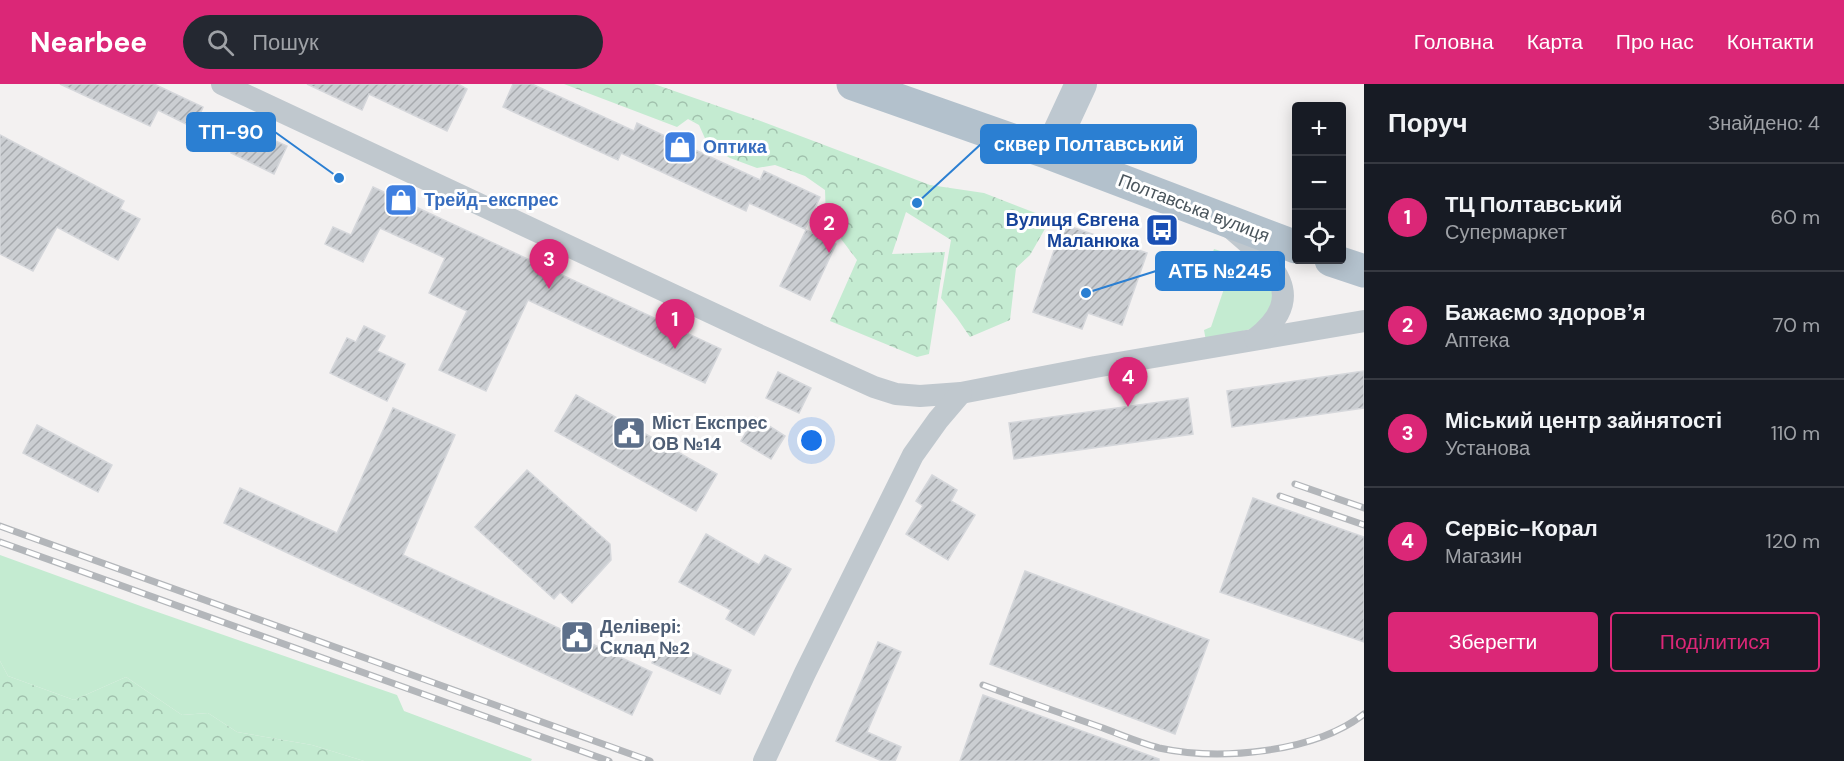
<!DOCTYPE html>
<html lang="uk">
<head>
<meta charset="utf-8">
<style>
  :root { --surface:#171b24; --page:#242831; --text:#f1f3f6; --muted:#9ea1a6; --line:#363941; --accent:#db2777 }
  body { margin:0; font-family:"DM Sans",sans-serif; background:var(--page); color:var(--text) }
  .controls { position:absolute; right:18px; top:18px; display:grid; overflow:hidden; border-radius:6px; box-shadow:0 3px 15px #0003 }
  .controls button { width:54px; height:54px; display:grid; place-items:center; padding:0; border:0; border-bottom:2px solid var(--line); background:var(--surface); color:var(--text); font:30px sans-serif }
  .you { position:absolute; left:812px; top:357px; width:21px; height:21px; margin:-15px; border:4px solid #fff; border-radius:50%; background:#1a73e8; box-shadow:0 0 0 9px #1a73e833 }
  .badge { display:grid; place-items:center; width:39px; height:39px; border-radius:50%; background:var(--accent); color:#fff; font-size:20px; font-weight:700 }
  .pin { position:absolute; translate:-50% -50px; filter:drop-shadow(0 2px 3px #0008) }
  .pin::after { content:''; position:absolute; top:32px; width:21px; height:18px; background:inherit; clip-path:polygon(0 0,100% 0,50% 100%) }
  .list { margin:0; padding:0; list-style:none }
  h2 { display:flex; justify-content:space-between; align-items:center; height:78px; margin:0; padding:0 24px; font-size:26px }
  h2 small { font-size:20px; font-weight:400; color:var(--muted) }
  .list li { display:grid; grid-template-columns:39px 1fr auto; gap:18px; align-items:center; box-sizing:border-box; height:108px; padding:0 24px; border-top:2px solid var(--line) }
  .list b { display:block; font-size:22px; white-space:nowrap }
  .list p { margin:0; font-size:20px; white-space:nowrap; color:var(--muted) }
  .list em { font-size:20px; font-style:normal; color:var(--muted) }
  .actions { display:flex; gap:12px; padding:18px 24px }
  .actions a { flex:1; padding:14px 0; border:2px solid var(--accent); border-radius:6px; text-align:center; font-size:21px; color:var(--accent) }
  .actions .main { background:var(--accent); color:#fff }
  .icon { flex:none; width:33px; height:33px; fill:none; stroke:currentColor; stroke-width:2; stroke-linecap:round; stroke-linejoin:round }
  .map { position:relative; flex:none; width:1364px; height:677px; overflow:hidden }
  header { display:flex; align-items:center; gap:36px; box-sizing:border-box; height:84px; padding:0 30px; background:var(--accent); color:#fff }
  header strong { font-size:28px }
  nav { display:flex; gap:33px; margin-inline-start:auto; font-size:21px }
  .search { width:420px; height:54px; background:var(--page); display:flex; align-items:center; gap:15px; box-sizing:border-box; padding:0 21px; border-radius:33px; color:var(--muted); font-size:22px }
  main { display:flex }
  aside { flex:1; background:var(--surface) }
  .map>svg:first-child { display:block }
  .grass { fill:#c4ebd1 }
  .forest { fill:url(#forest-crowns) }
  .building { fill:url(#building-hatch); stroke:#d5d7db; stroke-width:1.5 }
  .lines { fill:none; stroke-linecap:round; stroke-linejoin:round }
  .street { stroke:#c0c8ce; stroke-width:22 }
  .secondary { stroke:#bec8d0; stroke-width:32 }
  .primary { stroke:#b3c1cc; stroke-width:33 }
  .rail-casing { stroke:#b3b6ba; stroke-width:7 }
  .rail { stroke:#fff; stroke-width:4.5; stroke-dasharray:14; stroke-linecap:butt }
  .labels { text-anchor:middle; dominant-baseline:central; stroke-width:6; stroke-linejoin:round; paint-order:stroke }
  .shop-label { font-size:18px; font-weight:bold; fill:#366cbe; stroke:#fff; text-anchor:start }
  .street-label { font-size:18px; fill:#4a555c; stroke:#fff }
  .transit-label { font-size:18px; font-weight:bold; fill:#164399; stroke:#fff; text-anchor:end }
  .service-label { font-size:18px; font-weight:bold; fill:#4e5e75; stroke:#fff; text-anchor:start }
  .leader { fill:none; stroke:#2b7fd2; stroke-width:2 }
  .callout-dot { fill:#2b7fd2; stroke:#fff; stroke-width:2 }
  .callout { fill:#2b7fd2; stroke:#2b7fd2; stroke-width:2 }
  .callout-label { font-size:20px; text-anchor:middle; font-weight:bold; fill:#fff }
</style>
</head>
<body>
<header>
<strong>Nearbee</strong>
<div class="search"><svg class="icon" aria-label="search" viewBox="0 0 24 24"><circle cx="10" cy="10" r="6"/><path d="M15 15l6 6"/></svg>Пошук</div>
<nav><a>Головна</a><a>Карта</a><a>Про нас</a><a>Контакти</a></nav>
</header>
<main>
<div class="map">
<svg width="1364" height="677" viewBox="0 0 1364 677">
  <defs>
    <pattern id="forest-crowns" width="20" height="18" patternUnits="userSpaceOnUse" patternTransform="scale(1.5)"><rect width="20" height="18" fill="#c4ebd1"/><path d="M2 6a3 3 0 1 1 6 0M12 15a3 3 0 1 1 6 0" fill="none" stroke="#a1c1ad"/></pattern>
    <pattern id="building-hatch" width="6" height="6" patternUnits="userSpaceOnUse" patternTransform="scale(1.5)"><rect width="6" height="6" fill="#cbced2"/><path d="M-1 1l2-2M0 6l6-6M5 7l2-2" fill="none" stroke="#a7aaae"/></pattern>
  </defs>
  <rect width="100%" height="100%" fill="#f3f1f1"/>
  <g class="grass">
    <path d="M1214,165c31,10 51,16 61,51l-14,26 -55,15 -2,-11 7,-3 18,-53 -21,-8z"/>
    <path d="M0,471l146,53 251,87 7,16 128,48 -1,2h-167l-52,-16 -75,-13 -29,-19 -26,2 -56,-38 -52,23 -66,-24 -8,-15z"/>
  </g>
  <g class="forest">
    <path d="M564,0h90l104,36 172,65 54,8 62,24v10l-16,28 -14,13 -6,52 -40,17 -13,-19 -16,-20 10,-58 -45,-28 -14,42 53,-2 -16,102 -12,3 -87,-36 27,-61 -31,-41 -1,-29 -20,-14 -30,-11 -18,3 -27,-10 -22,-13 -9,-20 -11,-6 -11,8z"/>
    <path d="M0,577l8,15 66,24 52,-23 56,38 26,-2 29,19 75,13 52,16h-364z"/>
  </g>
  <g class="building">
    <path d="M60,0h94l49,23 -9,21 -36,-18 -8,16z"/>
    <path d="M307,0h151l9,5 -20,42 -78,-37 -7,16z"/>
    <path d="M513,0h19l102,47 3,-8 123,57 4,-9 56,26 -15,32 -56,-26 -3,8 -125,-58 -3,7 -115,-53z"/>
    <path d="M243,42l44,20 -13,28 -43,-21z"/>
    <path d="M0,51l124,66 -4,8 20,10 -22,41 -61,-33 -24,44 -33,-17z"/>
    <path d="M373,103l348,162 -16,34 -177,-83 -42,91 -47,-21 28,-59 -38,-18 16,-35 -65,-30 -17,34 -38,-18 8,-17 18,8z"/>
    <path d="M1063,140l84,29 -25,72 -34,-12 -6,16 -49,-17z"/>
    <path d="M806,146l30,14 -26,56 -30,-14z"/>
    <path d="M364,242l21,10 -8,15 28,13 -18,37 -57,-28 17,-35 9,4z"/>
    <path d="M1364,287v37l-132,19 -5,-36z"/>
    <path d="M778,288l33,16 -12,25 -33,-15z"/>
    <path d="M576,311l141,79 -21,37 -141,-80z"/>
    <path d="M1188,314l5,36 -179,25 -5,-36z"/>
    <path d="M393,324l62,27 -52,120 249,117 -20,43 -408,-192 16,-35 97,45z"/>
    <path d="M755,333l30,19 -14,23 -30,-18z"/>
    <path d="M37,341l75,40 -14,27 -75,-39z"/>
    <path d="M527,386l83,74 1,16 -39,43 -12,-11 -6,7 -79,-72z"/>
    <path d="M932,391l25,15 -6,11 24,14 -27,45 -42,-26 17,-28 -7,-5z"/>
    <path d="M1253,414l111,39v105l-144,-50z"/>
    <path d="M706,450l53,31 6,-10 26,14 -37,66 -28,-16 5,-9 -52,-28z"/>
    <path d="M1025,487l184,69 -34,94 -185,-70z"/>
    <path d="M663,555l68,31 -11,24 -68,-31z"/>
    <path d="M878,558l23,10 -34,80 34,15 -6,14h-13l-46,-20z"/>
    <path d="M983,611l176,64v2h-199z"/>
  </g>
  <g class="lines">
    <g class="street">
      <path d="M222,0l541,253 111,50 22,7 24,2 41,-3 134,-26 269,-46"/>
      <path d="M1232,145c40,34 79,66 23,110"/>
      <path d="M764,677l41,-88 108,-218 25,-35 23,-27"/>
    </g>
    <path class="secondary" d="M1049,69l32,-69"/>
    <g class="primary">
      <path d="M853,0l196,69 247,94"/>
      <path d="M1331,176l33,11"/>
    </g>
    <defs>
      <g id="rail">
        <path d="M1295,400l69,24"/>
        <path d="M1280,412l84,29"/>
        <path d="M0,442l650,235"/>
        <path d="M0,458l609,219"/>
        <path d="M983,601c40,15 80,29 120,43 18,7 37,15 56,20 60,13 155,5 205,-34"/>
      </g>
    </defs>
    <use href="#rail" class="rail-casing"/>
    <use href="#rail" class="rail"/>
  </g>
  <defs>
    <symbol id="shop-square" viewBox="-11 -11 22 22"><rect x="-9" y="-9" width="18" height="18" rx="4" fill="#3f7fe0" stroke="#fff"/><path d="M-5-2.5h2.3a2.7 3.5 0 0 1 5.4 0H5L5.5 6h-11ZM-1.5-2.5h3a1.5 2.3 0 0 0-3 0Z" fill="#fff"/></symbol>
    <symbol id="bus-square" viewBox="-11 -11 22 22"><rect x="-9" y="-9" width="18" height="18" rx="4" fill="#1a4fb4" stroke="#fff"/><path d="M-5-6H5V4H4V6H2V4H-2V6H-4V4H-5ZM-3.5-4V0h7V-4ZM-3.5 1.2v1.5H-2V1.2ZM2 1.2v1.5H3.5V1.2Z" fill="#fff"/></symbol>
    <symbol id="civic-square" viewBox="-11 -11 22 22"><rect x="-9" y="-9" width="18" height="18" rx="4" fill="#5c6f8a" stroke="#fff"/><path d="M-.6-6.5H3V-4.5H.6V-3L4-1V1h2V6H-6V1h2V-1L-.6-3ZM-1.2 2.5V6h2.4V2.5Z" fill="#fff"/></symbol>
  </defs>
  <g fill-rule="evenodd">
    <use href="#shop-square" x="661" y="44" width="38" height="38"/>
    <use href="#shop-square" x="382" y="97" width="38" height="38"/>
    <use href="#bus-square" x="1143" y="127" width="38" height="38"/>
    <use href="#civic-square" x="610" y="330" width="38" height="38"/>
    <use href="#civic-square" x="558" y="534" width="38" height="38"/>
  </g>
  <g class="labels">
    <g class="shop-label">
      <text x="703" y="63">Оптика</text>
      <text x="424" y="116">Трейд-експрес</text>
    </g>
    <g class="street-label">
      <text transform="translate(1194 124) rotate(21)">Полтавська вулиця</text>
    </g>
    <g class="transit-label">
      <text x="1139" y="136">Вулиця Євгена<tspan x="1139" dy="21">Маланюка</tspan></text>
    </g>
    <g class="service-label">
      <text x="652" y="339">Міст Експрес<tspan x="652" dy="21">ОВ №14</tspan></text>
      <text x="600" y="543">Делівері:<tspan x="600" dy="21">Склад №2</tspan></text>
    </g>
  </g>
  <path class="leader" d="M339 94L275 48M917 119L981 60M1086 209L1156 187"/>
  <g class="callout-dot">
    <circle cx="339" cy="94" r="6"/>
    <circle cx="917" cy="119" r="6"/>
    <circle cx="1086" cy="209" r="6"/>
  </g>
  <g class="callout">
    <rect x="187" y="29" width="88" height="38" rx="6"/>
    <rect x="981" y="41" width="215" height="38" rx="6"/>
    <rect x="1156" y="168" width="128" height="38" rx="6"/>
  </g>
  <g class="callout-label">
    <text x="231" y="55">ТП-90</text>
    <text x="1089" y="67">сквер Полтавський</text>
    <text x="1220" y="194">АТБ №245</text>
  </g>
</svg>
<div class="controls">
<button>+</button>
<button>−</button>
<button><svg class="icon" aria-label="locate" viewBox="0 0 24 24"><circle cx="12" cy="12" r="6"/><path d="M12 2v4M12 18v4M2 12h4M18 12h4"/></svg></button>
</div>
<div class="you"></div>
<div class="pin badge" style="left:675px;top:265px">1</div>
<div class="pin badge" style="left:829px;top:169px">2</div>
<div class="pin badge" style="left:549px;top:205px">3</div>
<div class="pin badge" style="left:1128px;top:323px">4</div>
</div>
<aside>
<h2>Поруч<small>Знайдено: 4</small></h2>
<ul class="list">
<li><span class="badge">1</span><div><b>ТЦ Полтавський</b><p>Супермаркет</p></div><em>60 m</em></li>
<li><span class="badge">2</span><div><b>Бажаємо здоровʼя</b><p>Аптека</p></div><em>70 m</em></li>
<li><span class="badge">3</span><div><b>Міський центр зайнятості</b><p>Установа</p></div><em>110 m</em></li>
<li><span class="badge">4</span><div><b>Сервіс-Корал</b><p>Магазин</p></div><em>120 m</em></li>
</ul>
<div class="actions"><a class="main">Зберегти</a><a>Поділитися</a></div>
</aside>
</main>
</body>
</html>
